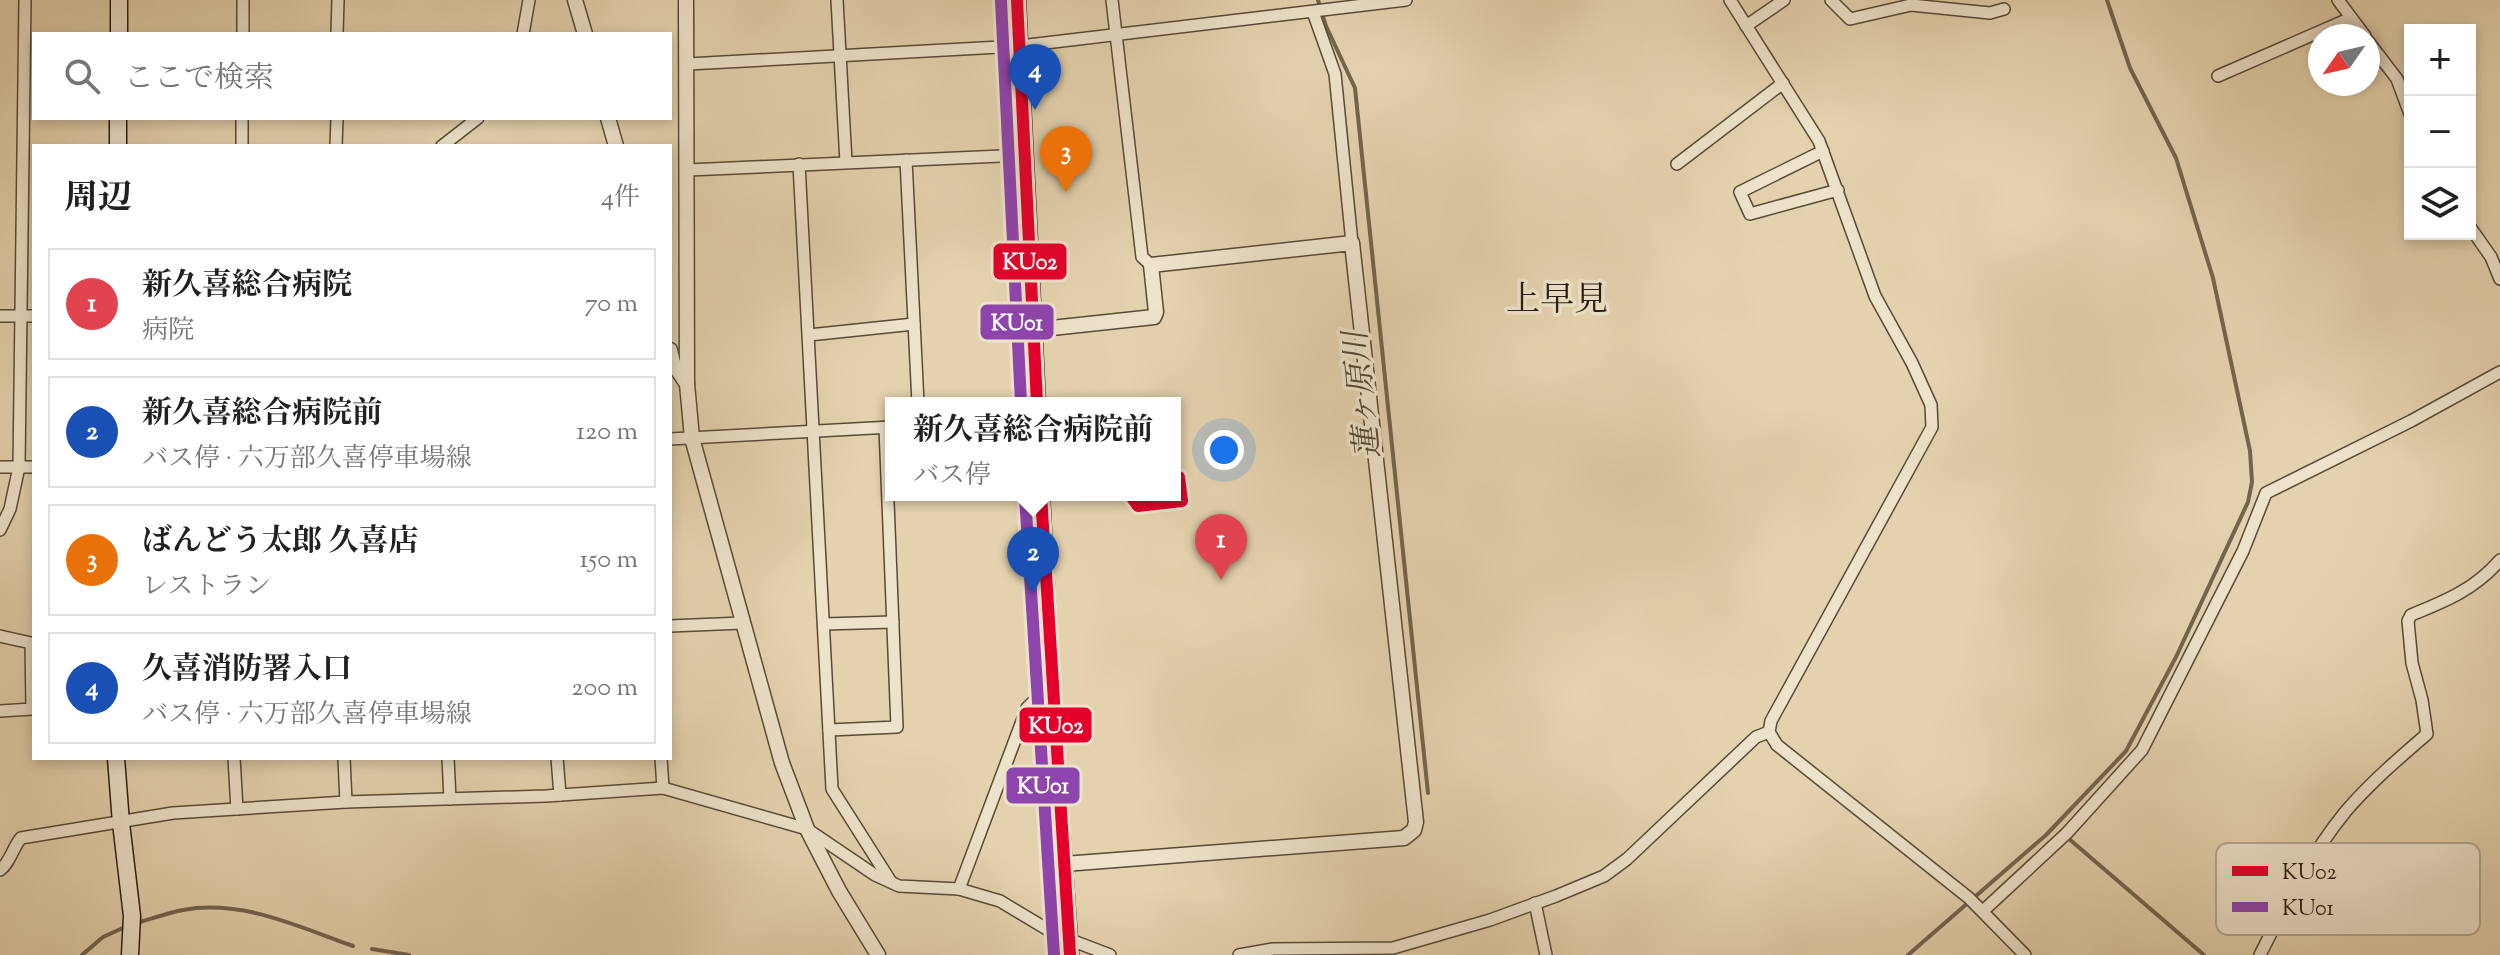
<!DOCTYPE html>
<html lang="ja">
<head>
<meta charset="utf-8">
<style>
  :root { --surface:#fff; --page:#f2f2f2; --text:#202124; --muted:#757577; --line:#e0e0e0; --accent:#7c3aed }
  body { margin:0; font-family:"Sorts Mill Goudy","Noto Serif JP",serif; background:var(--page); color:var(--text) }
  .controls { position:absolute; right:24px; top:24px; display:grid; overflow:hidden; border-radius:0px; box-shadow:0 4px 12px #0003 }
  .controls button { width:72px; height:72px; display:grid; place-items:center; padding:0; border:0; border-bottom:2px solid var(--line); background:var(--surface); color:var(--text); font:40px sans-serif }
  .compass { position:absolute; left:2308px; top:24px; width:72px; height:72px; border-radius:50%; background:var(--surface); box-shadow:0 4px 12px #0003; rotate:236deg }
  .you { position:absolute; left:1224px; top:450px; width:28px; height:28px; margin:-20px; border:6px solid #fff; border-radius:50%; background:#1a73e8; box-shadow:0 0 0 12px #1a73e833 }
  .badge { display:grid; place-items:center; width:52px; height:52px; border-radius:50%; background:var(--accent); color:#fff; font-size:26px; font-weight:700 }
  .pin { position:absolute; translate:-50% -66px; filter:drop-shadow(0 2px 4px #0008) }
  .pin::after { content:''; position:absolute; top:42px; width:28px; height:24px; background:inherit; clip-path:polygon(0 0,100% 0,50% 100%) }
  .popup { position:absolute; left:885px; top:397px; width:296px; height:104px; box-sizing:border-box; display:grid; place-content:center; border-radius:0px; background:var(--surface); filter:drop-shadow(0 2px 6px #0005); font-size:26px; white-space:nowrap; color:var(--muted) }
  .popup b { font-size:30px; color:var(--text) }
  .popup::after { content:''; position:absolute; left:50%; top:100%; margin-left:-16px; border:16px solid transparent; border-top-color:var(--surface) }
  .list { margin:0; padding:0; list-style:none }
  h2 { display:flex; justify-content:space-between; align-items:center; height:104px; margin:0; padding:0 32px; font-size:34px }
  h2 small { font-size:26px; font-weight:400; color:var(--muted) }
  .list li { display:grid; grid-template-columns:52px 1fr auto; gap:24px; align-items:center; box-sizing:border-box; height:112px; margin:0 16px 16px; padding:0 16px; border:2px solid var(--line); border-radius:0px }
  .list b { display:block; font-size:30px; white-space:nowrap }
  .list p { margin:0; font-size:26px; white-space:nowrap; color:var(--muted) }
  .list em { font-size:26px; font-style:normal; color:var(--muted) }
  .icon { flex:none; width:44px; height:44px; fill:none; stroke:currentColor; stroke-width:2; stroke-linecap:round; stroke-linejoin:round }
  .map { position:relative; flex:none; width:2500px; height:955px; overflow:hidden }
  .search { position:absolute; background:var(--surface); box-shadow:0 4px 12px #0003; left:32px; top:32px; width:640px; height:88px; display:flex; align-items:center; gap:20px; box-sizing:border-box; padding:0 28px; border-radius:0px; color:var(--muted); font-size:30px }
  .panel { position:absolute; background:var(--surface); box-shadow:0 4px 12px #0003; left:32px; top:144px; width:640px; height:616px; border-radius:0px }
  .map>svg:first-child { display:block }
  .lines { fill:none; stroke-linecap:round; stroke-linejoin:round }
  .stream { stroke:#73644e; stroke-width:4 }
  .minor-casing { stroke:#584a37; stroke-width:14 }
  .tertiary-casing { stroke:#584a37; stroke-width:17 }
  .secondary-casing { stroke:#291c0f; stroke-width:19 }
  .minor { stroke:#ede2ca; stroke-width:11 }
  .tertiary { stroke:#ede2ca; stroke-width:14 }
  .secondary { stroke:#ede2ca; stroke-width:16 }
  .bus-1-casing { stroke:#ede2ca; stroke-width:18 }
  .bus-2-casing { stroke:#ede2ca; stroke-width:18 }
  .bus-1 { stroke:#e4002b; stroke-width:12 }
  .bus-2 { stroke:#8e44ad; stroke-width:12 }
  .labels { text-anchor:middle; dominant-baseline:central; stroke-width:7; stroke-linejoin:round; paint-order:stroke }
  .water-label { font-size:32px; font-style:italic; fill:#544634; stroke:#ede2ca }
  .quarter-label { font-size:34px; fill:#291c0f; stroke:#ede2ca }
  .key { fill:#ede2ca; stroke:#b2a792; stroke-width:2 }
  .key-label { font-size:22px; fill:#291c0f }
  .line-badge { stroke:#ede2ca; stroke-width:3 }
  .badge-label { font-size:22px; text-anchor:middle; font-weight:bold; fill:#fff }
</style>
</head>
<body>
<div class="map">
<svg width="2500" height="955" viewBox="0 0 2500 955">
  <rect width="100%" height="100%" fill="#e4d2ae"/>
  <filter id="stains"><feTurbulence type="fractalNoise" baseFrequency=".0025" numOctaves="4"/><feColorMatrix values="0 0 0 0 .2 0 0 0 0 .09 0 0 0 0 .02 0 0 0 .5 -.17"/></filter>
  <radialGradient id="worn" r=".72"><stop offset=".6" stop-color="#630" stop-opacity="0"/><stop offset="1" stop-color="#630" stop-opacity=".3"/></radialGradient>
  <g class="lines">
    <g class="stream">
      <path d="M1318,0l8,26 29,62 73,705"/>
      <path d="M2068,838l136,117"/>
      <path d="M140,922c14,-4 28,-9 43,-12 59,-11 116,17 170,36"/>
      <path d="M372,949l37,6"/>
      <path d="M82,955l21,-18 22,-10"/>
      <path d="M1908,955l138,-120 80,-84 50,-94 72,-155 4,-20 -2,-31 -37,-173 -37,-120 -46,-90 -23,-68"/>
    </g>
    <defs>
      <g id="minor">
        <path d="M837,0l9,162"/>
        <path d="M1112,0l30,257 9,8"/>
        <path d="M1730,0l89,141 56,155 37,67 19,42 1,22 -161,294 -2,11 8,13 192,153 56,57"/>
        <path d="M1831,0l19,19 61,-14 79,8 14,-4"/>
        <path d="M2338,0l27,36"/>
        <path d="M1313,12l22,62 17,169"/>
        <path d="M1746,26l38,-26"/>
        <path d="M243,34v-34"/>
        <path d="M337,34l1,-34"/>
        <path d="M523,34l6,-34"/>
        <path d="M2368,41l29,38 13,35"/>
        <path d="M688,64l332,-18 386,-46"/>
        <path d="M2218,76l133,-58"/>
        <path d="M242,146v-28"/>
        <path d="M336,146l1,-28"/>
        <path d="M442,146l36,-28"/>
        <path d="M1823,151l-83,41 10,22 88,-24"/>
        <path d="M906,160l12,243"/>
        <path d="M799,164l33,625 59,93"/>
        <path d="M1677,164l106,-81"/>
        <path d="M688,170l338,-15"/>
        <path d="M2470,227l21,30 9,22"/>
        <path d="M0,316h34"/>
        <path d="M809,335l105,-11"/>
        <path d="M670,439l221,-12"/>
        <path d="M0,467h34"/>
        <path d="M0,530l10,-21 9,-42 6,-467"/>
        <path d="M824,624l69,-2"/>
        <path d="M670,626l72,-3"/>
        <path d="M0,636l31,7 1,66 -32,2"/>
        <path d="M829,730l68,-3 -12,-300"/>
        <path d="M234,758l3,51"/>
        <path d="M344,758l2,44"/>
        <path d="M448,758l2,41"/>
        <path d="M557,758l3,37"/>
        <path d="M661,758l2,30"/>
        <path d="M0,870c10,-7 13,-23 21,-32l152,-25 173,-11 200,-6 117,-8 144,41 68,46 24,11 60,3 41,12 55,33 55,21"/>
        <path d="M959,889l68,-181 5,-5 20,-5"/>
        <path d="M1535,903l11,52"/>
        <path d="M1983,911l84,-78 75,-83 101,-199 23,-58 145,-72 89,-49"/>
        <path d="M1239,955l34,-6 120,-1 97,-28 66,-24 48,-20 23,-17 129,-122 13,-5"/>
        <path d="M2260,955c25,-50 50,-100 86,-144 24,-28 52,-52 81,-77l-5,-34 -10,-37 -4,-42 3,-6c35,-14 64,-26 89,-55"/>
      </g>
      <g id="tertiary">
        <path d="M575,0l10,34"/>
        <path d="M686,0l1,384 5,54 90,325 25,66 32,62 39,64"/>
        <path d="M608,118l8,28"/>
        <path d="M1033,330l121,-13 2,-5 -5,-47 201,-22 64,579 -2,8 -10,8 -340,26"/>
        <path d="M670,350l3,13 14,21"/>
      </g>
      <g id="secondary">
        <path d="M1017,0l20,403"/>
        <path d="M119,34v-34"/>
        <path d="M118,146v-28"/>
        <path d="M1041,495l11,203 18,257"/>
        <path d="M116,758l5,65 11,93 -2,39"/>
      </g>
    </defs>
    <use href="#minor" class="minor-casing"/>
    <use href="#tertiary" class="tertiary-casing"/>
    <use href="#secondary" class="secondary-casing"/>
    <use href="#minor" class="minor"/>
    <use href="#tertiary" class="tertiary"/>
    <use href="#secondary" class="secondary"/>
    <defs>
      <g id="bus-1">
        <path d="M1017,0l20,403"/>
        <path d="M1041,495l29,460"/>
        <path d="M1130,495l8,11 44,-5 -3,-24"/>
      </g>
      <g id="bus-2">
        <path d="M1001,1l20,402"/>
        <path d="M1025,496l29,459"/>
      </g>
    </defs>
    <use href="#bus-1" class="bus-1-casing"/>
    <use href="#bus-2" class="bus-2-casing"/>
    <use href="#bus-1" class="bus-1"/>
    <use href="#bus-2" class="bus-2"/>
  </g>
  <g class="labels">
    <g class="water-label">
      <text transform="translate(1364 395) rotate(-96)">蓮ヶ原川</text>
    </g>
    <g class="quarter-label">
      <text x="1557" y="301">上早見</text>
    </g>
  </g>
  <rect x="2216" y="843" width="264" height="92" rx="12" class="key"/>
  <rect x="2232" y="866" width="36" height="10" fill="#e4002b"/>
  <rect x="2232" y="902" width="36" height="10" fill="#8e44ad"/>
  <g class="key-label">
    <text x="2282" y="879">KU02</text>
    <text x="2282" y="915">KU01</text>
  </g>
  <g class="line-badge">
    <rect x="992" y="242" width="76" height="39" rx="8" fill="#e4002b"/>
    <rect x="979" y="303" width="76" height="38" rx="8" fill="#8e44ad"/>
    <rect x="1018" y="706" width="75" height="38" rx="8" fill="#e4002b"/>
    <rect x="1005" y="766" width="76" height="39" rx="8" fill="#8e44ad"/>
  </g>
  <g class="badge-label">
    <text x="1030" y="269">KU02</text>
    <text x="1017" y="330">KU01</text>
    <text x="1056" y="733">KU02</text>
    <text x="1043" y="793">KU01</text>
  </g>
  <rect width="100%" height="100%" filter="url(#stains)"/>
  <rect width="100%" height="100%" fill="url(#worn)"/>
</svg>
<div class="controls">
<button>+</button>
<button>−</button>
<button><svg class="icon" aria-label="layers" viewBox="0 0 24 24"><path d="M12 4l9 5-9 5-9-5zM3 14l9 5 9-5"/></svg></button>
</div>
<svg class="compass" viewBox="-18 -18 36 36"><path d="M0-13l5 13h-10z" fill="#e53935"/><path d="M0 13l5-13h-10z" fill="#757577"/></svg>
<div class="you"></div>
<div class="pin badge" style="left:1221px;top:580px;background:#e0444e">1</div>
<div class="pin badge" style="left:1033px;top:593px;background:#1a4fb4">2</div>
<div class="popup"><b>新久喜総合病院前</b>バス停</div>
<div class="pin badge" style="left:1066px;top:192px;background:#e8710a">3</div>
<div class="pin badge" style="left:1035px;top:110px;background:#1a4fb4">4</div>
<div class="search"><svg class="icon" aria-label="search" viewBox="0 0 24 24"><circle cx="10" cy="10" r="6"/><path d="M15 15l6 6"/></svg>ここで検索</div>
<section class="panel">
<h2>周辺<small>4件</small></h2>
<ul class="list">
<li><span class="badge" style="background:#e0444e">1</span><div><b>新久喜総合病院</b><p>病院</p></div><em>70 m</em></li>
<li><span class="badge" style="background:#1a4fb4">2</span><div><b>新久喜総合病院前</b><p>バス停 · 六万部久喜停車場線</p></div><em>120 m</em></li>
<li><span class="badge" style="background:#e8710a">3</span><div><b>ばんどう太郎 久喜店</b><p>レストラン</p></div><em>150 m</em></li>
<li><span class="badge" style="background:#1a4fb4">4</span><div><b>久喜消防署入口</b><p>バス停 · 六万部久喜停車場線</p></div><em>200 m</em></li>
</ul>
</section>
</div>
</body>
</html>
